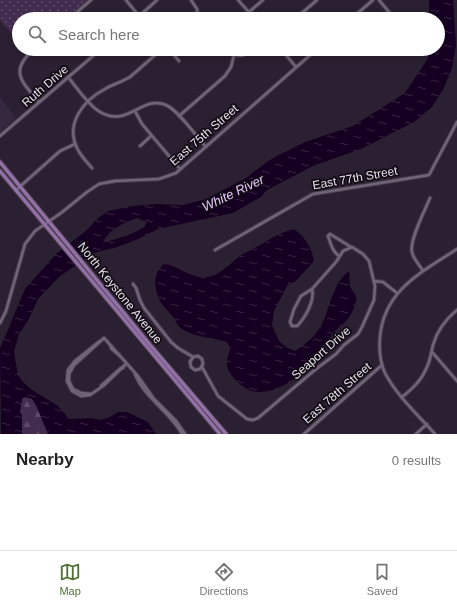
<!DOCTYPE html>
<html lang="en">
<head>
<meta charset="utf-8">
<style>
  :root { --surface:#fff; --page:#f6f6f6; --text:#222; --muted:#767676; --line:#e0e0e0; --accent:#506f33 }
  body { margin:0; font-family:Arial,sans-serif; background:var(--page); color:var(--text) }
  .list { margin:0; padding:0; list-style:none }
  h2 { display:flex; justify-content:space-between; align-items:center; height:52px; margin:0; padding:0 16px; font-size:17px }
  h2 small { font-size:13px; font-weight:400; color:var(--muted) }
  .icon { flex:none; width:22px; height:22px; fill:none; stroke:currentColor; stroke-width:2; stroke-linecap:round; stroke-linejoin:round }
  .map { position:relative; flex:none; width:457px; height:434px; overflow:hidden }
  .search { position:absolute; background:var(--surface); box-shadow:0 2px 6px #0003; left:12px; right:12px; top:12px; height:44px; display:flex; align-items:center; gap:10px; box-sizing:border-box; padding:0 14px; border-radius:22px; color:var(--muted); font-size:15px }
  .sheet { height:116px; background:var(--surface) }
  nav { display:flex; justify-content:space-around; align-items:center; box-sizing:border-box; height:56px; border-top:1px solid var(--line); background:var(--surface); font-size:11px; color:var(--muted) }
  nav a { display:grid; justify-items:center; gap:2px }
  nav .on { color:var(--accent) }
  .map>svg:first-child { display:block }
  .built { fill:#36283e }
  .forest { fill:url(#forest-firs) }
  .park { fill:url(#park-dots) }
  .water { fill:url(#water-ripples); fill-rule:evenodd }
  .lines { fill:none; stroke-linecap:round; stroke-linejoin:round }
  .minor-casing { stroke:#463d4c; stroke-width:4.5 }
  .major-casing { stroke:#463d4c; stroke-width:5.5 }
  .minor { stroke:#716479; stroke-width:2.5 }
  .major { stroke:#926fa5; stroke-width:3.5 }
  .labels { text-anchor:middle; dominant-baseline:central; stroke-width:3.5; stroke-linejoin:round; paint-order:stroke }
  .street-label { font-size:12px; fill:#e9e2ed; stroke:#110c14 }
  .water-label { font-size:13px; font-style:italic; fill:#e7c6fb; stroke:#110c14 }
</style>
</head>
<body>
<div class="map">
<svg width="457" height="434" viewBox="0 0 457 434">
  <defs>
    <pattern id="forest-firs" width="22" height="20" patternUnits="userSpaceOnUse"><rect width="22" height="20" fill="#432d4f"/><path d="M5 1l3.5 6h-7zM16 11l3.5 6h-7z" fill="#5e4b69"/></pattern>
    <pattern id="park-dots" width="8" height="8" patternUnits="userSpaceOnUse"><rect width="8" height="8" fill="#432d4f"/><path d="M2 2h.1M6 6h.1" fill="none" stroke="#5e4b69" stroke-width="1.8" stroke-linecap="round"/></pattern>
    <pattern id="water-ripples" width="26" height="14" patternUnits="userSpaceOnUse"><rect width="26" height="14" fill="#160022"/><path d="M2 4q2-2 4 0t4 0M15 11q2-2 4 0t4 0" fill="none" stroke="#382542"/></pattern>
  </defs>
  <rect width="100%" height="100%" fill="#2b2031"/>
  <path class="built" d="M0,97l16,21 -16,14z"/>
  <path class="forest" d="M25,397l7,2 4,6 12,29h-26v-19l-2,-3 2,-13z"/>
  <path class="park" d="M0,0h88l-22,19h-47v23l-19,-22z"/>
  <g class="water">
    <path d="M429,0h24l3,45 -4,23 -9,22 -11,17 -18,15 -53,27 -48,17 -46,24 -6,7 -28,16 -75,16 -24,12 -20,7 -21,5 -34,24 -21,22 -9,20 -10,15 -5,18 4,23 5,7 9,8 26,16 11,13 23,-1 9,2 9,-3 8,-5h9l21,10 8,12h-108l-12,-29 -4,-6 -7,-2 -3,2 -2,13 2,3v19h-21l-1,-86 25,-59 31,-35 31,-24 10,-11 11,-8 25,-5 23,-2 27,1 23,-6 40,-21 22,-17 9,-5 28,-14 48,-16 52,-33 23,-35 1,-9h9v-30h-9zM137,218l10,4c0,1 -3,5 -3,5 -6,5 -34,15 -41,15 7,-14 21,-19 34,-24z"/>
    <path d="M294,229c11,7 18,20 20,32l-18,20 -9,5 -13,25 -2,14 7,16 7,6 9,4c13,-8 25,-19 30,-34 6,-16 10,-36 24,-46 1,4 0,11 1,15 2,6 8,8 6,16 -2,7 -6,16 -12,21 -3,3 -6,5 -9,8 -4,4 -6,9 -9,12 -4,4 -2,0 -5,4 -4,5 -4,11 -9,16 -15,17 -49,41 -71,22 -7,-6 -15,-14 -14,-23 0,-10 6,-9 0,-20 -15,-5 -31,-4 -45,-13 -4,-2 -6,-8 -9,-12 -4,-5 -8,-9 -12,-14 -7,-12 -9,-30 3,-39 14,1 25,14 41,13 14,0 25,-14 36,-22 4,-2 8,-4 12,-6 14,-8 25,-16 41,-20z"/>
  </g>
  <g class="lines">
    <defs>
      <g id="minor">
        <path d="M126,0l13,16"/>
        <path d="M191,0l6,9 1,10"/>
        <path d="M238,0l17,19"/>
        <path d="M379,0l10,12"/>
        <path d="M249,12l14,-12"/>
        <path d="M69,19l22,-19"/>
        <path d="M136,19l21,-19"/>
        <path d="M295,19l22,-19"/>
        <path d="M351,19l22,-19"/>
        <path d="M34,49c-25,22 -13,32 5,53"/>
        <path d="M169,49l10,12"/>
        <path d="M227,49c9,10 18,8 28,0"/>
        <path d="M281,49l15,18"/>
        <path d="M68,77c9,11 18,25 29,33 30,21 44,-16 69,-5 12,5 30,31 40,42"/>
        <path d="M135,111l7,13 38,45"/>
        <path d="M179,116l46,-40 6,-9 3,-12"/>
        <path d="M0,136l101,-87"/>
        <path d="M140,146l11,-10"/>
        <path d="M92,168c-6,-7 -12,-13 -15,-20 -12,-25 7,-48 28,-59 8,-5 17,-7 25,-12l32,-28"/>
        <path d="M16,190l44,-39 15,-7"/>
        <path d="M215,250l98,-56 116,-19 28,-53"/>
        <path d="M339,256c-7,-5 -8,-12 -11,-20l2,-2 21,13"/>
        <path d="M423,271c-3,-6 -10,-12 -11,-19 -3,-11 13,-42 18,-54"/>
        <path d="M374,281l9,1 14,11"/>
        <path d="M133,284l3,4 4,12 4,8 27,34 7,6 15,9 5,-1 4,3 1,5 -3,5 -5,1 -4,-3 -1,-5 3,-5"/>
        <path d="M0,323l6,-12 19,-67 10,-13 26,-18 26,-21 12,-8 16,-3 44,-2 17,-6 141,-124"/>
        <path d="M100,341l-25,20 -7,9 -1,11 5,10 9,5 9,-1 13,-9 23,-22"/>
        <path d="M111,346v2l8,7"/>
        <path d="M432,352l25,29"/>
        <path d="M202,367l16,29 29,23 6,1 5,-2 58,-49 20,-15 8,-9 14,-11 4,-7 12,-27 1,-14 -6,-25 -6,-7 -11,-7 -9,4 -7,11 -24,27 -11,7 -7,13 -4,13 2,4h5c8,-8 18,-25 15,-37"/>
        <path d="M135,374c10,25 35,37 47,60"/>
        <path d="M101,386l20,-18h2"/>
        <path d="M91,394l-10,-1 -8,-4 -4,-8v-7l5,-9 30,-27 33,37 17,24 22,22 9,13"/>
        <path d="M402,397c10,-8 19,-16 24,-28 4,-7 5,-16 7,-24 4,-14 13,-26 24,-35"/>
        <path d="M304,434l78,-69"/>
        <path d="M416,434l11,-10"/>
        <path d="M435,434c-17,-19 -38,-38 -50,-61 -5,-11 -6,-25 -5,-36 4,-47 42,-65 77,-88"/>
      </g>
      <g id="major">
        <path d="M0,162l151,184 75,88"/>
        <path d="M0,171l220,263"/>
      </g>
    </defs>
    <use href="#minor" class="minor-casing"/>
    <use href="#major" class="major-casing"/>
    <use href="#minor" class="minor"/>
    <use href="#major" class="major"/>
  </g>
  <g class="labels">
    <g class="street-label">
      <text transform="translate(45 86) rotate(-41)">Ruth Drive</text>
      <text transform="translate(204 135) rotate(-41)">East 75th Street</text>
      <text transform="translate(355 178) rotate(-10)">East 77th Street</text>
      <text transform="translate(120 293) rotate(51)">North Keystone Avenue</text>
      <text transform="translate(321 353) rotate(-41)">Seaport Drive</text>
      <text transform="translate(337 393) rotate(-41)">East 78th Street</text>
    </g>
    <g class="water-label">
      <text transform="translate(233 193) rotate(-26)">White River</text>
    </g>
  </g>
</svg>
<div class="search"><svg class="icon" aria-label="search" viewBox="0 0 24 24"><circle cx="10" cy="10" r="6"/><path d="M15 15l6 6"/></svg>Search here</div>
</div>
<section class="sheet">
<h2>Nearby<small>0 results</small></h2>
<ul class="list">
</ul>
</section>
<nav>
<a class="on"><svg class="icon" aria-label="map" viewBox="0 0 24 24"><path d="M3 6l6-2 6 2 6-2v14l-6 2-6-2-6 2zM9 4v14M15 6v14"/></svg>Map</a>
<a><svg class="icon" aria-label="directions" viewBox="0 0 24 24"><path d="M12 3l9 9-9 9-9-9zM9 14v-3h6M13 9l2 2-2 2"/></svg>Directions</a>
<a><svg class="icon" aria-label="saved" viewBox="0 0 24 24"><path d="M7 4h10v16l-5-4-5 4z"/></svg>Saved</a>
</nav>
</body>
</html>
